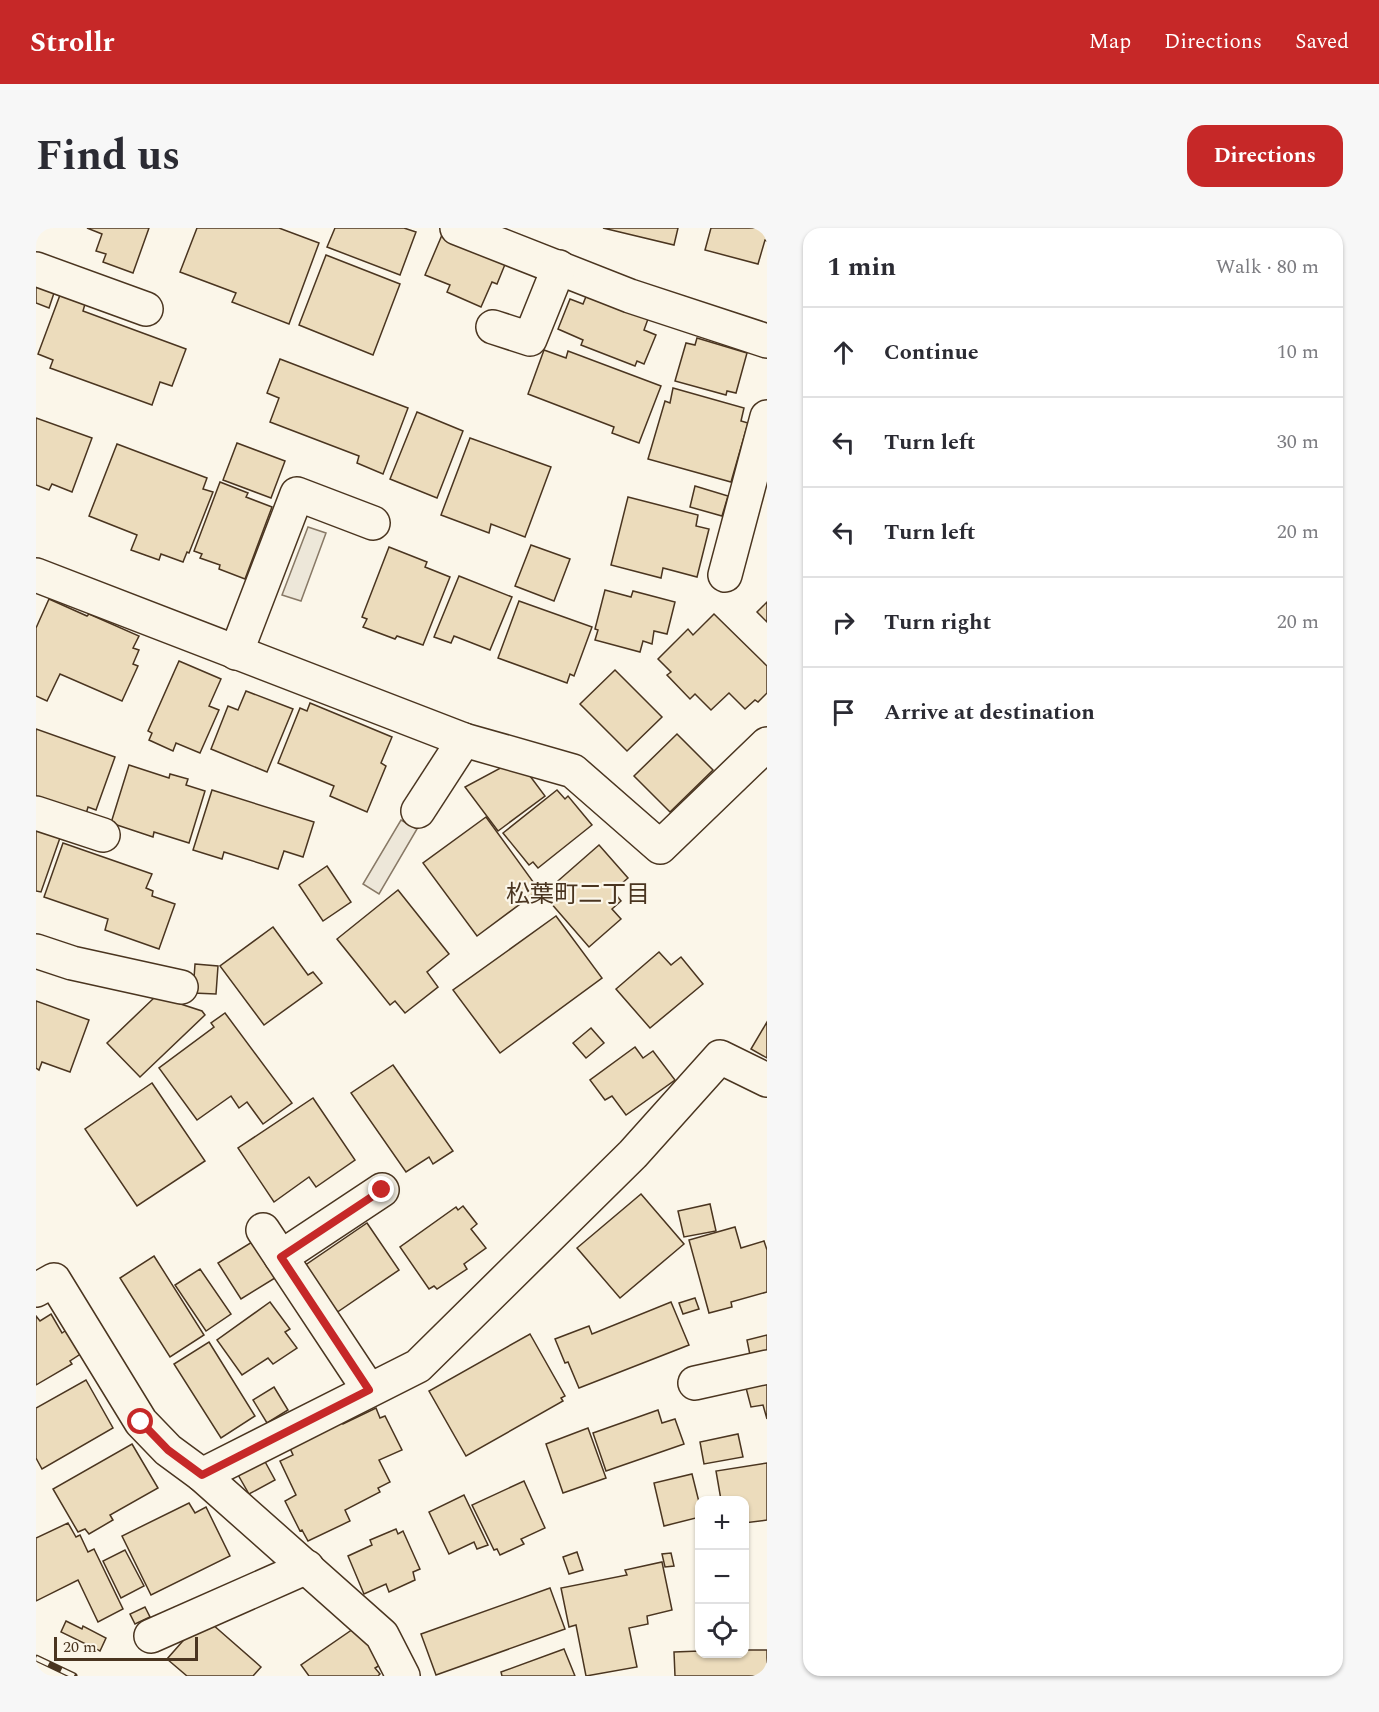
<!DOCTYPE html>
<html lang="en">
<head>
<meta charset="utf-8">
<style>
  :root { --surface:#fff; --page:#f7f7f7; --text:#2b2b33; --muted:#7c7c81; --line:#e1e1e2; --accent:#c62828 }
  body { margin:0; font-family:Spectral,"Noto Sans JP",serif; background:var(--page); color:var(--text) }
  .controls { position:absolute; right:18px; bottom:18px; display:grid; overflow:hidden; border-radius:12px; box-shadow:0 2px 4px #0004 }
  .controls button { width:54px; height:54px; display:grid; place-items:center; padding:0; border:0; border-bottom:2px solid var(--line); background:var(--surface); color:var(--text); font:30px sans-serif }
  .scale { position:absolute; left:18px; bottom:15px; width:144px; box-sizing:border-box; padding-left:6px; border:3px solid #4a3520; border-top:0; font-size:16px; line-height:21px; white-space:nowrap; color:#4a3520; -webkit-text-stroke:4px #fbf6e9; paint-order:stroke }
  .stop { position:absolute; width:18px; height:18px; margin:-14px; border:4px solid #c62828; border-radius:50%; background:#fff }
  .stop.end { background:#c62828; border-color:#fff; box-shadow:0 2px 6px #0008 }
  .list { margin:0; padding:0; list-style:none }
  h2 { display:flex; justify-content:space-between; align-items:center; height:78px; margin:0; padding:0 24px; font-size:26px }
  h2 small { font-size:20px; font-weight:400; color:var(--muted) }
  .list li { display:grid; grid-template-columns:39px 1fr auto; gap:18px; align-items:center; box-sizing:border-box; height:90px; padding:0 24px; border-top:2px solid var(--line) }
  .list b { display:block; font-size:22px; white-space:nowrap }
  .list em { font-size:20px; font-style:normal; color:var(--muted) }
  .icon { flex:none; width:33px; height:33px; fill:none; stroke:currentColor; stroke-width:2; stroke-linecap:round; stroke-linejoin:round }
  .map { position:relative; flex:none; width:731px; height:1448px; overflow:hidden; border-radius:18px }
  header { display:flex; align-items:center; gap:36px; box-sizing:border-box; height:84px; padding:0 30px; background:var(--accent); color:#fff }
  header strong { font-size:28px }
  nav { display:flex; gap:33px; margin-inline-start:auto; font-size:21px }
  .intro { display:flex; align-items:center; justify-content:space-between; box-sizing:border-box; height:144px; padding:0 36px }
  h1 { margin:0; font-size:42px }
  .button { padding:15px 27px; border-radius:18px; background:var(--accent); color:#fff; font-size:21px; font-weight:700 }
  main { display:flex; gap:36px; padding:0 36px }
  aside { flex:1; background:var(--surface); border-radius:18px; box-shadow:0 2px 4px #0004 }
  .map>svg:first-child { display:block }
  .parking { fill:#ede7d9; stroke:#887966; stroke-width:1.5 }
  .building { fill:#ecdcbc; stroke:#4a3520; stroke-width:1.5 }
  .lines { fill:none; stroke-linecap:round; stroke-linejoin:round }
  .minor-casing { stroke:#4a3520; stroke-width:36 }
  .minor { stroke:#fbf6e9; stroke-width:33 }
  .rail-casing { stroke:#4a3520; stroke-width:7 }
  .rail { stroke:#fbf6e9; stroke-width:4.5; stroke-dasharray:14; stroke-linecap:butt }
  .route { stroke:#c62828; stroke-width:8 }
  .labels { text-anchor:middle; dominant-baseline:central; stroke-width:4.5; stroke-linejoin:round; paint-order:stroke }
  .neighbourhood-label { font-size:24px; fill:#4a3520; stroke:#fbf6e9 }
</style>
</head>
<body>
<header>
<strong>Strollr</strong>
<nav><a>Map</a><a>Directions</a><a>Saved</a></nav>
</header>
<div class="intro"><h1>Find us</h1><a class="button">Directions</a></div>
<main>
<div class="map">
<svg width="731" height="1448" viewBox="0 0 731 1448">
  <rect width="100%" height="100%" fill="#fbf6e9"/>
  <g class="parking">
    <path d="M272,299l18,6 -25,68 -19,-6z"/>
    <path d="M365,592l16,9 -38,65 -16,-10z"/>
  </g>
  <g class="building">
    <path d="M51,0h62l-16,45 -30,-11 3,-8 -10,-3 6,-17z"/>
    <path d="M161,0h82l40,15 -30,81 -57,-22 4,-9 -56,-21z"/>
    <path d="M299,0h69l12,4 -16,43 -73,-28z"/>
    <path d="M567,0h75l-4,17z"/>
    <path d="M675,0h56v13l-2,-1 -7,24 -53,-14z"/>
    <path d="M406,7l64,27 -9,22 -5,-2 -11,25 -34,-15 3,-7 -25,-10z"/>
    <path d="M290,27l74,29 -27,71 -74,-30z"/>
    <path d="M0,55l19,7 -6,18 -13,-5z"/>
    <path d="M551,66l61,25 -4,11 12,5 -12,29 -7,-3 -2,5 -54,-21 2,-5 -25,-11 12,-30 13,5z"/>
    <path d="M24,67l25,9 -2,7 103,38 -14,37 -12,-4 -8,23 -102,-37 3,-8 -15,-6z"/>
    <path d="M661,110l50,15 -11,40 -9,-2 -1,4 -51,-14 11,-38 9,2z"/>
    <path d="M508,122l22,8 2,-7 93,35 -22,57 -27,-10 2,-6 -86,-33z"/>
    <path d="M244,131l128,49 -25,66 -26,-11 2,-7 -89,-34 9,-24 -12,-5z"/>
    <path d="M637,160l71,20 -3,13 7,2 -17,59 -83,-23 17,-58 5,2z"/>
    <path d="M381,184l46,19 -26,67 -47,-19z"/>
    <path d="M0,190l56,20 -20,54 -20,-8 -3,6 -13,-5z"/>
    <path d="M434,210l81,29 -26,70 -34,-13 -2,9 -48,-18z"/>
    <path d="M201,215l48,18 -14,37 -48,-18z"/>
    <path d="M81,216l90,34 -4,11 10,3 -24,61 -2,-1 -4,10 -22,-8 -2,6 -28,-10 6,-15 -48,-19z"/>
    <path d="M184,254l28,11 -2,4 26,10 -27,72 -26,-10 1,-4 -20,-7 2,-4 -8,-3z"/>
    <path d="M659,258l33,10 -6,20 -32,-9z"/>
    <path d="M592,269l70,18 -2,11 13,3 -12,48 -34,-9 -2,10 -50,-13z"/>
    <path d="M495,317l39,14 -16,42 -39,-15z"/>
    <path d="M353,319l38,15 -2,5 25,10 -27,68 -26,-9 -2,3 -32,-12 4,-8 -5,-2z"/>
    <path d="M423,348l53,21 -22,53 -36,-14 -3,7 -17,-6z"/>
    <path d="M569,362l26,7 2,-6 42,11 -8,32 -13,-3 -2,13 -9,-3 -3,11 -45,-12 3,-10 -3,-1z"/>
    <path d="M13,371l38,17 2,-2 50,22 -6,12 6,2 -6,14 5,2 -16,35 -62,-27 -13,27 -11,-5v-68z"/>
    <path d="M483,373l73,26 -18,49 -4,-2 -3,9 -69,-25z"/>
    <path d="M731,374v20l-10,-10z"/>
    <path d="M678,386l53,52v27l-9,9 -3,-2 -10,9 -16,-16 -18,17 -16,-16 -5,5 -23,-24 4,-3 -13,-13 30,-30 5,6z"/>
    <path d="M143,433l42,18 -12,27 10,4 -19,43 -24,-10 -3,8 -24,-11 3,-7 -4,-2z"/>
    <path d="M579,442l47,47 -35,34 -47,-47z"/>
    <path d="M210,463l47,18 -26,63 -56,-23 17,-43 10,4z"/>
    <path d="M274,475l82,34 -11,26 5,3 -19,46 -37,-16 4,-10 -56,-23 22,-55 7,3z"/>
    <path d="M0,501l79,28 -19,53 -8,-3 -2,7 -50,-17z"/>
    <path d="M641,506l36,36 -43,42 -36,-36z"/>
    <path d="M93,537l40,13 1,-4 18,5 -2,6 19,6 -16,52 -35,-11 -1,5 -42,-14z"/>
    <path d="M470,537l21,7 18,24 -47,35 -33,-44z"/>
    <path d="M176,562l102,32 -11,35 -19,-6 -6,18 -54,-17 -2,7 -29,-9z"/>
    <path d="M521,562l8,9 3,-3 24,29 -54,43 -5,-6 -4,3 -26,-32z"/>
    <path d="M450,589l53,73 -62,46 -54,-73z"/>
    <path d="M0,599l25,8 -20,57 -5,-1z"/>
    <path d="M27,615l89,31 -6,14 7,3 -1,5 23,8 -16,45 -54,-19 3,-11 -64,-22z"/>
    <path d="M563,617l29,33 -15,13 8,10 -9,8 9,10 -32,28 -46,-53z"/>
    <path d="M291,638l24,36 -28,19 -24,-36z"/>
    <path d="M362,662l51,64 -22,18 11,15 -33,26 -10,-12 -5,4 -53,-66z"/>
    <path d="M520,688l46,62 -102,75 -47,-63z"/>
    <path d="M237,699l35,48 5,-3 9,11 -58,42 -44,-59z"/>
    <path d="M623,724l12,13 10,-8 22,27 -53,44 -34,-39z"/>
    <path d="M159,736l23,2 -2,28 -23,-1z"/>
    <path d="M120,768l46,15 3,4 -65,62 -33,-34z"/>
    <path d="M0,773l53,19 -19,52 -28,-10 -3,8 -3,-2z"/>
    <path d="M189,785l67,90 -29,21 -16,-22 -8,6 -8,-12 -34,24 -38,-52 55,-41 -3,-4z"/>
    <path d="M731,794v36l-16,-9z"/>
    <path d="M555,800l13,15 -18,15 -13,-15z"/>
    <path d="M599,819l8,11 10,-7 22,29 -49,35 -14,-19 -7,4 -15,-20z"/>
    <path d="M357,837l60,86 -20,13 -4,-7 -23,15 -55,-79z"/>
    <path d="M116,855l53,78 -68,45 -52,-77z"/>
    <path d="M277,870l42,62 -39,27 -7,-10 -35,25 -36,-54z"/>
    <path d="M605,966l43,50 -64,54 -43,-50z"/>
    <path d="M674,976l6,27 -32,6 -6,-26z"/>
    <path d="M427,978l14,18 -6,5 15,19 -22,16 3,5 -30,20 -3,-3 -5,3 -29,-42 56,-40 2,3z"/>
    <path d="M331,995l32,47 -63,43 -32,-47z"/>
    <path d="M699,999l6,21 23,-7 3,9v42l-36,10 1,5 -23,6 -20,-73z"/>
    <path d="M216,1014l23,36 -34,21 -23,-36z"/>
    <path d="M118,1028l50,79 -34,22 -50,-79z"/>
    <path d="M164,1041l31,45 -25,17 -31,-46z"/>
    <path d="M659,1070l4,11 -16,5 -4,-11z"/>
    <path d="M234,1074l20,27 -5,3 12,16 -24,16 -5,-6 -26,17 -25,-35z"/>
    <path d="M635,1074l18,43 -110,43 -11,-26 -3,1 -10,-24 34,-13 3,8z"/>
    <path d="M15,1086l11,19 6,-4 14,24 -12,8 2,3 -36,21v-69l4,5z"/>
    <path d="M494,1106l35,62 -4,2 2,3 -97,55 -37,-65z"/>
    <path d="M731,1107v21l-16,4 -4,-20z"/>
    <path d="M173,1114l46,74 -34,22 -47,-74z"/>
    <path d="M731,1150v41l-4,-14 -12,2 -6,-23z"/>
    <path d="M50,1152l27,48 -71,41 -6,-11v-50z"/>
    <path d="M238,1159l14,23 -21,13 -14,-23z"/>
    <path d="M340,1180l4,10 5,-2 17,34 -23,10 11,22 -12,6 2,4 -35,18 5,11 -42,20 -6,-11 -2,1 -15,-30 11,-6 -16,-34 13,-6 -4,-9 53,-25 1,3z"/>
    <path d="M622,1182l4,13 13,-4 9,25 -78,27 -13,-38z"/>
    <path d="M552,1200l18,50 -43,15 -17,-49z"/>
    <path d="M702,1206l5,23 -39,7 -4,-22z"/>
    <path d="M96,1216l26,44 -48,27 3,5 -24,14 -4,-5 -7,3 -25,-43z"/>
    <path d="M227,1230l12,22 -26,14 -12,-21z"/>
    <path d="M731,1235v57l-23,3v-23h-23l-5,-29z"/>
    <path d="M656,1246l8,32v11l-36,9 -10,-43z"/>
    <path d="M488,1253l21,47 -24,11 3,5 -24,11 -3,-6 -3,1 -22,-45z"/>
    <path d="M428,1267l24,50 -11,4 -3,-7 -25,12 -20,-42z"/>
    <path d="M153,1275l6,10 11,-6 24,49 -79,39 -29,-59z"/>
    <path d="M32,1295l8,14 4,-2 8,17 6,-3 29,60 -25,13 -20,-42 -42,21v-63z"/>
    <path d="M360,1301l2,5 5,-3 17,38 -7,3 2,8 -26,12 -3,-8 -22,10 -16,-38 24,-11 -2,-5z"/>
    <path d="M89,1322l19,36 -23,12 -18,-37z"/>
    <path d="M541,1324l6,18 -14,4 -6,-17z"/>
    <path d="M635,1325l3,13 -9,1 -3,-13z"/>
    <path d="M626,1334l10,48 -25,6 1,8 -19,4 8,39 -51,9 -10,-51 -7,2 -8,-39 66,-13 -2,-5z"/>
    <path d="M514,1360l15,41 -129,46 -15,-41z"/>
    <path d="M109,1379l5,10 -15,7 -5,-10z"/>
    <path d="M168,1389l57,50 -8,9h-66l-20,-17z"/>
    <path d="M30,1393l16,8 1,-3 23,12 -6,13 -39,-19z"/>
    <path d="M320,1399l26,37 -7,4 5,6 -2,2h-69l-8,-11z"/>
    <path d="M528,1421l11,27h-73l-1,-4z"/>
    <path d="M708,1422h23v26h-92l-1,-24 26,-1v3h44z"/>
  </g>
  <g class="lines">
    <defs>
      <g id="minor">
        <path d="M421,0l173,68 137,45"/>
        <path d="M0,41l110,40"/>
        <path d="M457,99l37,12 29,-72"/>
        <path d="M0,347l428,165 109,31 87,76 107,-103"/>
        <path d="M689,347l42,-158"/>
        <path d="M200,425l61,-159 76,29"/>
        <path d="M382,583l46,-71"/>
        <path d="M0,585l67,22"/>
        <path d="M0,723l36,12 109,24"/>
        <path d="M227,1002l106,160"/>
        <path d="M245,1029l101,-67"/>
        <path d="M0,1062l18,-10 87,142 27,28 34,25 180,160 21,41"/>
        <path d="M659,1155l72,-16"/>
        <path d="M166,1247l216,-109 215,-212 87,-97 47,23"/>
        <path d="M115,1408l156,-69"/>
      </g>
    </defs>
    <use href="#minor" class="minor-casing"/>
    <use href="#minor" class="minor"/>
    <defs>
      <path id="rail" d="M0,1430l38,18"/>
    </defs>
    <use href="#rail" class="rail-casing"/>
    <use href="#rail" class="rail"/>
  </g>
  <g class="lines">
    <path class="route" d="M105,1194l27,28 34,25 167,-85 -88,-133 101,-67"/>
  </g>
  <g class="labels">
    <g class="neighbourhood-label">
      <text x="542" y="667">松葉町二丁目</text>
    </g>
  </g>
</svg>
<div class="controls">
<button>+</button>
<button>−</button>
<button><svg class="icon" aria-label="locate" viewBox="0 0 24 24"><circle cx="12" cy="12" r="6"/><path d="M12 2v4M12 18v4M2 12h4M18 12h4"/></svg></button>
</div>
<div class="scale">20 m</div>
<div class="stop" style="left:105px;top:1194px"></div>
<div class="stop end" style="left:346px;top:962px"></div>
</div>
<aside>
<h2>1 min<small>Walk · 80 m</small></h2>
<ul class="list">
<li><svg class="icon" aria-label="ahead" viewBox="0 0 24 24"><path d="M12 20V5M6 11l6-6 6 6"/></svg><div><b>Continue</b></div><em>10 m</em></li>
<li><svg class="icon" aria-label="left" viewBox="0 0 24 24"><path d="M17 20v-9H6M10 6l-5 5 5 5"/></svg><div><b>Turn left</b></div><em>30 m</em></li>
<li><svg class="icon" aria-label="left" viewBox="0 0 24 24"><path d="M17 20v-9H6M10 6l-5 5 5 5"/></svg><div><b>Turn left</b></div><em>20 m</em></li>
<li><svg class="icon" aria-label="right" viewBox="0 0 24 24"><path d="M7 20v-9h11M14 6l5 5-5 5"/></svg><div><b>Turn right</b></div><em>20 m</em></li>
<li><svg class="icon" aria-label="arrive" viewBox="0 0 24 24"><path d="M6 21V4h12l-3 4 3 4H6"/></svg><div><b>Arrive at destination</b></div></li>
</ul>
</aside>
</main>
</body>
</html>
